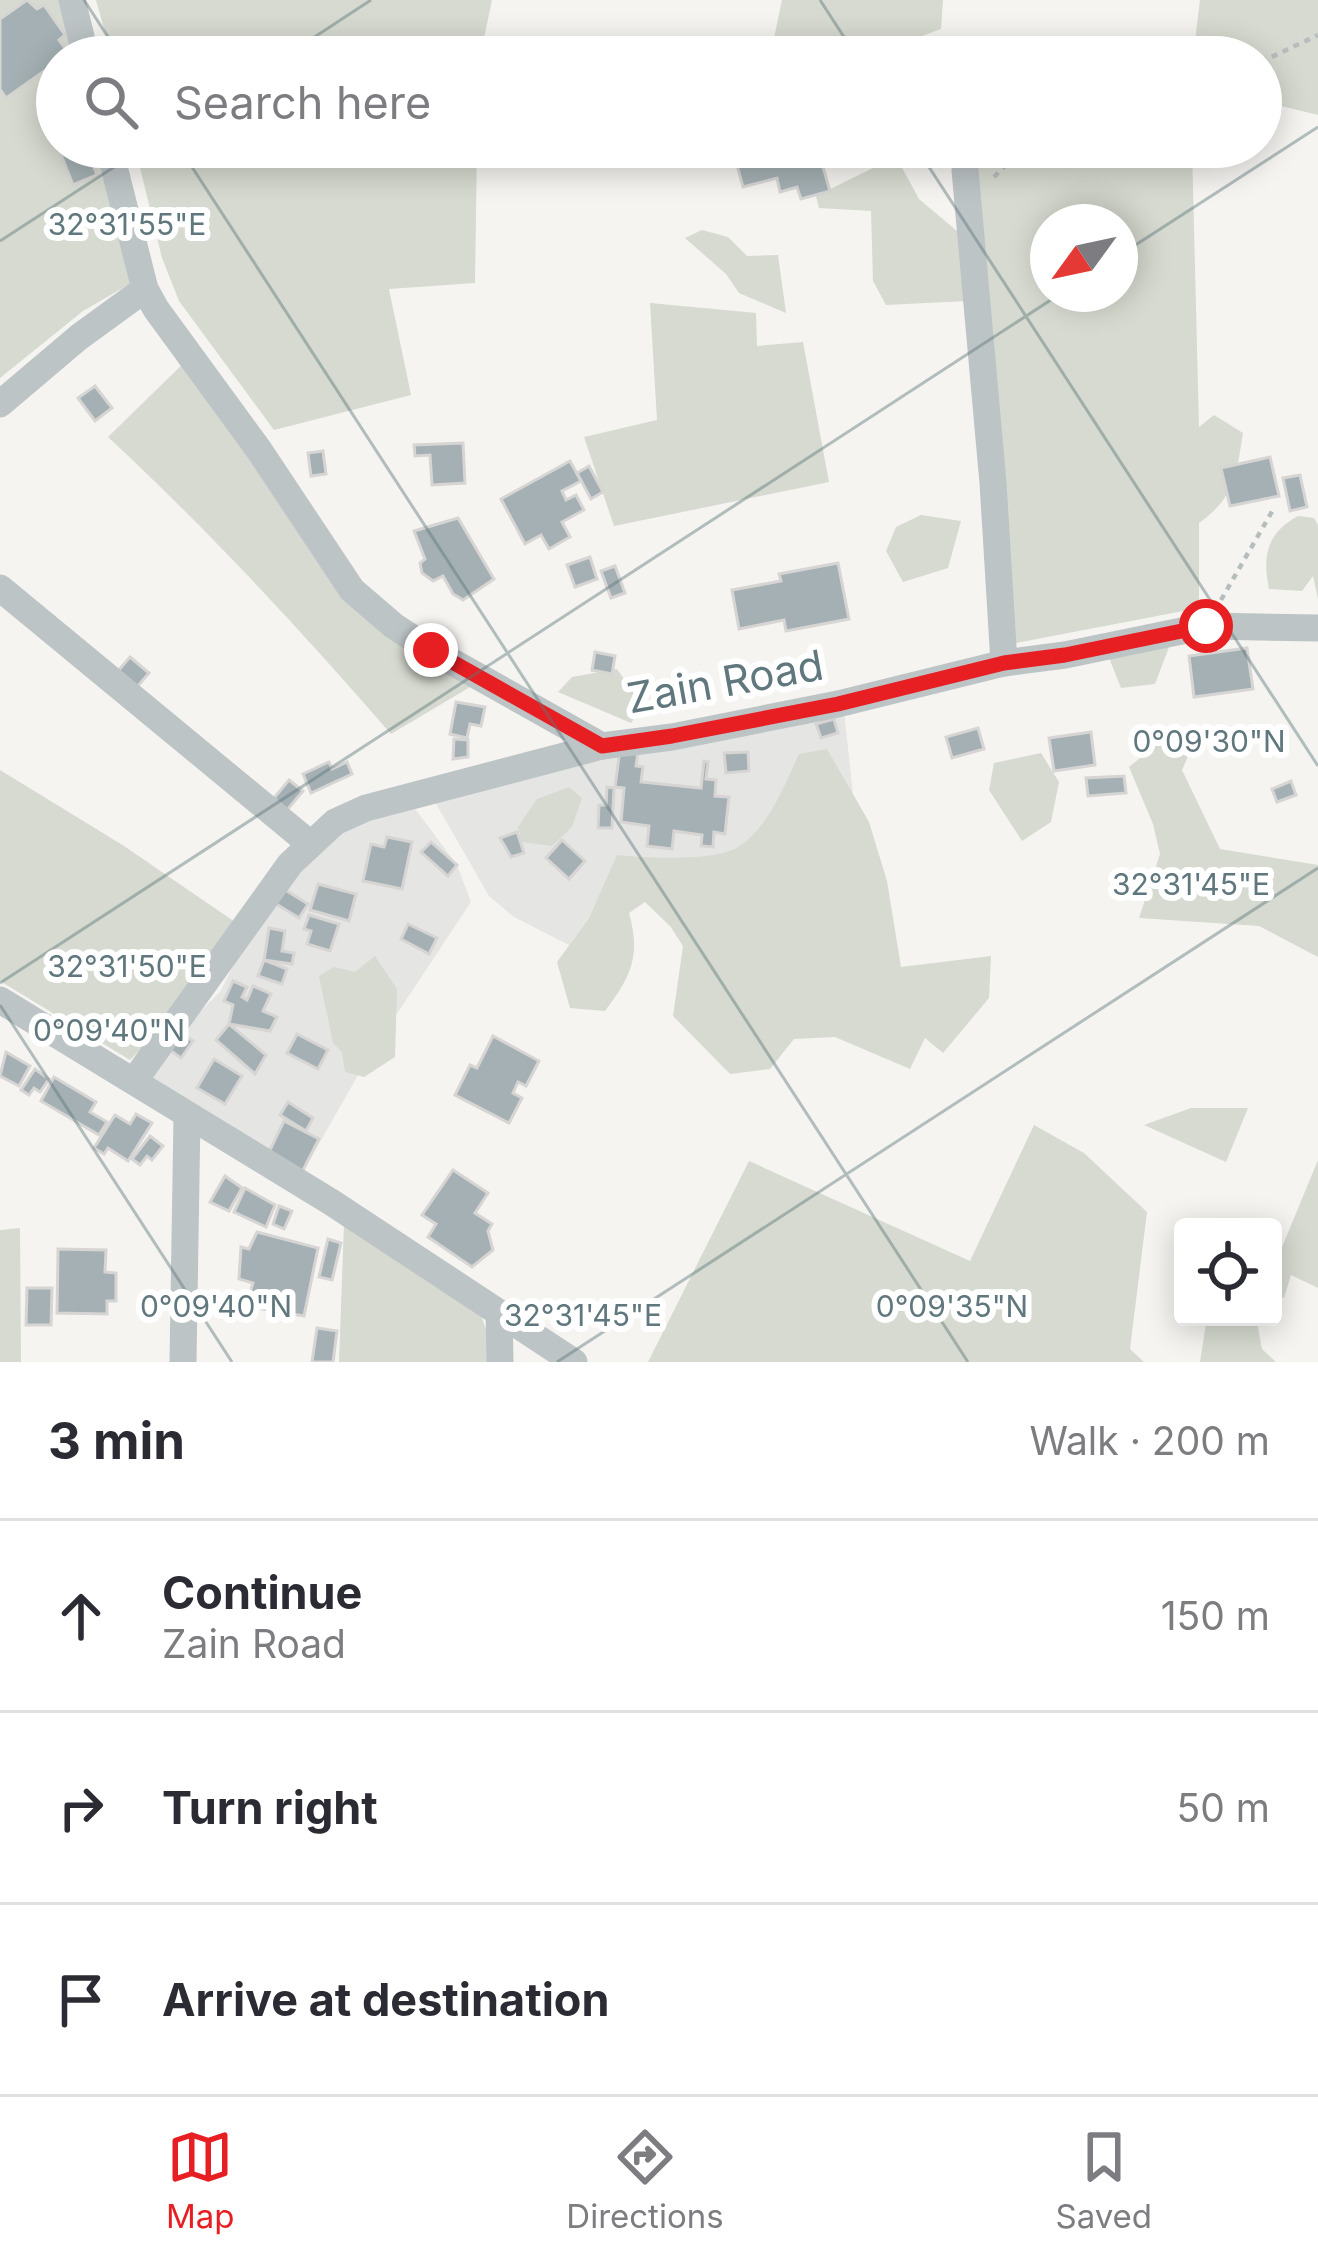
<!DOCTYPE html>
<html lang="en">
<head>
<meta charset="utf-8">
<style>
  :root { --surface:#fff; --page:#f7f7f7; --text:#2b2b33; --muted:#7c7c81; --line:#e1e1e2; --accent:#e71e22 }
  body { margin:0; font-family:Inter,sans-serif; background:var(--page); color:var(--text) }
  .controls { position:absolute; right:36px; bottom:36px; display:grid; overflow:hidden; border-radius:12px; box-shadow:0 6px 30px #0003 }
  .controls button { width:108px; height:108px; display:grid; place-items:center; padding:0; border:0; border-bottom:3px solid var(--line); background:var(--surface); color:var(--text); font:60px sans-serif }
  .compass { position:absolute; left:1030px; top:204px; width:108px; height:108px; border-radius:50%; background:var(--surface); box-shadow:0 6px 30px #0003; rotate:237deg }
  .stop { position:absolute; width:36px; height:36px; margin:-27px; border:9px solid #e71e22; border-radius:50%; background:#fff }
  .stop.end { background:#e71e22; border-color:#fff; box-shadow:0 3px 12px #0008 }
  .list { margin:0; padding:0; list-style:none }
  h2 { display:flex; justify-content:space-between; align-items:center; height:156px; margin:0; padding:0 48px; font-size:51px }
  h2 small { font-size:39px; font-weight:400; color:var(--muted) }
  .list li { display:grid; grid-template-columns:78px 1fr auto; gap:36px; align-items:center; box-sizing:border-box; height:192px; padding:0 48px; border-top:3px solid var(--line) }
  .list b { display:block; font-size:45px; white-space:nowrap }
  .list p { margin:0; font-size:39px; white-space:nowrap; color:var(--muted) }
  .list em { font-size:39px; font-style:normal; color:var(--muted) }
  .icon { flex:none; width:66px; height:66px; fill:none; stroke:currentColor; stroke-width:2; stroke-linecap:round; stroke-linejoin:round }
  .map { position:relative; flex:none; width:1318px; height:1362px; overflow:hidden }
  .search { position:absolute; background:var(--surface); box-shadow:0 6px 30px #0003; left:36px; right:36px; top:36px; height:132px; display:flex; align-items:center; gap:30px; box-sizing:border-box; padding:0 42px; border-radius:66px; color:var(--muted); font-size:45px }
  .sheet { height:732px; background:var(--surface) }
  nav { display:flex; justify-content:space-around; align-items:center; box-sizing:border-box; height:168px; border-top:3px solid var(--line); background:var(--surface); font-size:33px; color:var(--muted) }
  nav a { display:grid; justify-items:center; gap:6px }
  nav .on { color:var(--accent) }
  .map>svg:first-child { display:block }
  .built { fill:#e5e6e4 }
  .green { fill:#d6dad0; fill-rule:evenodd }
  .building { fill:#a4b0b3; stroke:#d6d5d4; stroke-width:3 }
  .lines { fill:none; stroke-linecap:round; stroke-linejoin:round }
  .path { stroke:#b7bcbd; stroke-width:4.5; stroke-dasharray:6 6; stroke-linecap:butt }
  .minor { stroke:#bdc4c6; stroke-width:27 }
  .route { stroke:#e71e22; stroke-width:15 }
  .ticks { fill:none; stroke:#5f777d; stroke-width:3; stroke-opacity:0.45 }
  .labels { text-anchor:middle; dominant-baseline:central; stroke-width:12; stroke-linejoin:round; paint-order:stroke }
  .street-label { font-size:42px; fill:#5f777d; stroke:#fff }
  .ticks-label { font-size:30px; text-anchor:middle; fill:#5f777d; stroke:#fff; stroke-width:12; stroke-linejoin:round; paint-order:stroke }
</style>
</head>
<body>
<div class="map">
<svg width="1318" height="1362" viewBox="0 0 1318 1362">
  <rect width="100%" height="100%" fill="#f5f4f1"/>
  <g class="built">
    <path d="M843,702l10,92 -128,90 -108,-28 -28,62 -20,27 -55,-28 -25,-21 -58,-101z"/>
    <path d="M407,798l50,67 14,37 -102,154 -69,121 -154,-100 1,-14 73,-71 44,-86 72,-78z"/>
  </g>
  <g class="green">
    <path d="M0,0h72l17,57h-32v90h55l33,128 -62,36 -83,67z"/>
    <path d="M96,0h396l-12,57h-368z"/>
    <path d="M782,0h161l-2,29 -76,28h-95z"/>
    <path d="M1200,0h118v115l-57,-14v-44h-68z"/>
    <path d="M135,147h342l-2,136 -86,6 22,106 -137,35 -95,-129 -17,-43z"/>
    <path d="M956,147h236l7,280 15,-12 29,18c-7,43 -8,64 -44,90v85l-183,35zM1048,222h72v72h-72z"/>
    <path d="M900,164l19,35 51,43 -3,59 -81,4 -13,-24 -2,-70 -52,-3 -3,-12 61,-30z"/>
    <path d="M702,230l26,7 19,19 31,-1 8,58 -47,-20 -13,-19 -41,-36z"/>
    <path d="M650,303l106,10 1,33 46,-4 26,140 -215,44 -30,-89 73,-17z"/>
    <path d="M193,354l158,239 131,87 -91,54c-90,-104 -182,-203 -283,-297z"/>
    <path d="M921,515l40,6 -13,47 -45,14 -17,-31 10,-24z"/>
    <path d="M1298,516l16,2 4,7v74l-5,-23 -11,15 -33,-2c-7,-34 -2,-56 29,-73z"/>
    <path d="M1174,634l-19,50 -34,4 -17,-43z"/>
    <path d="M617,669l26,37 -12,17 -73,-31 14,-15z"/>
    <path d="M1171,733l22,12 -11,25 38,79 98,16v92l-59,-31 -120,-8 21,-64 -7,-30 -24,-57z"/>
    <path d="M827,749l42,73 18,59 14,86 90,-11 -2,42 -46,55 -18,-15 -15,31 -75,-32 -41,2 -24,30 -40,5 -57,-58 10,-70 -13,-20 -25,-24 -16,11c12,43 2,64 -24,98l-35,-3 -13,-46 32,-44 28,-63c29,3 97,7 121,-8 31,-20 46,-61 61,-93z"/>
    <path d="M1041,753l18,29 -8,40 -29,19 -33,-51 5,-27z"/>
    <path d="M0,770l124,76 111,76 -75,108 -30,30 -130,-79z"/>
    <path d="M569,787l13,11 -10,29 -20,19 -30,-4 -4,-15 19,-28z"/>
    <path d="M375,956l22,33 -2,68 -31,20 -19,-5 -3,-20 -9,-9 -14,-67 15,-9 21,5z"/>
    <path d="M1191,1108h57l-22,54 -82,-37z"/>
    <path d="M1034,1125l50,28 63,59 -17,137 14,13h-496l101,-201 221,100z"/>
    <path d="M1318,1160v128l-27,-13 -7,23 -11,-4v-25z"/>
    <path d="M344,1224l136,88 7,21 1,29h-149z"/>
    <path d="M20,1228l1,134h-21v-132z"/>
    <path d="M1207,1317h49l6,32 14,13h-76z"/>
  </g>
  <g class="building">
    <path d="M27,0l10,9 7,-4 21,30 -6,5 10,14 -12,3v5l-51,36 -6,-9v-70z"/>
    <path d="M58,147h28l11,28 -24,10z"/>
    <path d="M732,147h67l2,8 17,-5 12,41 -29,8 -4,-12 -17,5 -3,-14 -34,9z"/>
    <path d="M95,386l17,22 -17,13 -17,-23z"/>
    <path d="M463,443l2,40 -33,2 -2,-30 -15,1 -1,-11z"/>
    <path d="M323,451l3,23 -15,2 -3,-23z"/>
    <path d="M1270,457l9,39 -49,10 -9,-38z"/>
    <path d="M570,461l11,20 -19,10 4,9 10,-5 8,15 -22,12 8,15 -21,12 -8,-14 -16,9 -24,-45z"/>
    <path d="M589,466l14,26 -12,7 -14,-26z"/>
    <path d="M1300,475l7,32 -17,4 -7,-33z"/>
    <path d="M458,518l36,61 -31,21 -10,-6 -10,-18 -10,5 -11,-8 -2,-10 5,-4 -11,-28z"/>
    <path d="M590,557l7,22 -22,8 -8,-22z"/>
    <path d="M838,563l11,56 -63,12 -2,-11 -45,9 -7,-39 49,-9 -2,-7z"/>
    <path d="M615,566l10,27 -14,5 -10,-27z"/>
    <path d="M1247,648l6,41 -59,8 -5,-41z"/>
    <path d="M595,652l20,4 -3,18 -20,-4z"/>
    <path d="M130,657l19,16 -19,22 -19,-16z"/>
    <path d="M456,702l29,5 -4,19 -11,-2 -3,14 -17,-4z"/>
    <path d="M834,719l4,14 -17,5 -5,-14z"/>
    <path d="M978,728l6,21 -32,9 -6,-21z"/>
    <path d="M1091,732l4,33 -41,6 -5,-33z"/>
    <path d="M454,739l14,1v17l-15,2z"/>
    <path d="M620,749l18,2 -2,15 7,1 -2,15 60,6 3,-27 4,1 -2,17 10,1 -1,16 14,1 -4,37 -11,-2 -1,15 -12,-1 1,-11 -28,-4 -2,18 -25,-3 2,-20 -28,-4 3,-34 -9,-1z"/>
    <path d="M748,752l1,19 -23,2 -2,-20z"/>
    <path d="M329,762l3,7 15,-7 5,12 -41,19 -8,-19z"/>
    <path d="M1124,776l2,17 -38,3 -2,-18z"/>
    <path d="M289,780l14,11 -16,19 -13,-12z"/>
    <path d="M1291,781l5,14 -19,7 -5,-13z"/>
    <path d="M607,787l7,1 -2,40h-14l1,-23h7z"/>
    <path d="M517,832l7,21 -13,4 -11,-19z"/>
    <path d="M387,837l25,5 -10,47 -39,-8 8,-37 13,3z"/>
    <path d="M562,840l23,21 -16,18 -23,-21z"/>
    <path d="M431,842l26,23 -9,11 -27,-24z"/>
    <path d="M318,884l38,10 -7,27 -39,-11z"/>
    <path d="M282,888l26,16 -9,14 -26,-16z"/>
    <path d="M309,915l30,9 -9,27 -23,-7 4,-13 -7,-2z"/>
    <path d="M408,924l29,14 -8,16 -28,-15z"/>
    <path d="M269,928l16,3 -3,20 12,2 -2,11 -28,-4z"/>
    <path d="M264,960l23,9 -5,15 -24,-8z"/>
    <path d="M233,981l14,6 -5,10 5,3 6,-14 18,8 -8,17 14,6 -7,14 -41,-7 4,-19 -9,-4z"/>
    <path d="M229,1024l37,31 -11,19 -39,-34z"/>
    <path d="M181,1033l12,8 -12,17 -11,-8z"/>
    <path d="M297,1034l31,16 -10,19 -31,-16z"/>
    <path d="M493,1036l46,25 -13,25 -8,-4 -5,11 9,5 -13,25 -54,-28 15,-30 7,3z"/>
    <path d="M6,1052l24,14 -11,20 -19,-10z"/>
    <path d="M214,1059l28,17 -17,28 -28,-16z"/>
    <path d="M35,1069l14,10 -9,13 -6,-4 -5,7 -8,-5z"/>
    <path d="M54,1077l42,25 -6,10 17,10 -8,13 -58,-34z"/>
    <path d="M288,1102l25,16 -7,13 -26,-16z"/>
    <path d="M136,1114l16,9 -24,38 -20,-13 -4,6 -10,-6 21,-33 15,9z"/>
    <path d="M284,1121l35,18 -17,33 -34,-18z"/>
    <path d="M150,1136l13,10 -11,14 -5,-4 -7,9 -8,-6z"/>
    <path d="M453,1170l35,23 -13,20 17,11 -4,7 5,19 -21,17 -44,-30 8,-13 -14,-9z"/>
    <path d="M225,1176l17,12 -13,23 -19,-9z"/>
    <path d="M245,1188l30,17 -9,22 -32,-15z"/>
    <path d="M279,1206l13,5 -8,18 -11,-5z"/>
    <path d="M257,1232l61,16 -14,68 -58,-10 7,-23 -14,-4 2,-32 8,2z"/>
    <path d="M328,1239l13,4 -9,37 -13,-3z"/>
    <path d="M58,1249l48,1 -1,22 11,1v28h-9v13l-50,-1z"/>
    <path d="M27,1288h25l-1,37h-25z"/>
    <path d="M317,1328l20,3 -4,31h-21z"/>
  </g>
  <g class="lines">
    <g class="path">
      <path d="M1261,62l57,-27"/>
      <path d="M994,177l30,-30"/>
      <path d="M1221,600l53,-92"/>
    </g>
    <g class="minor">
      <path d="M72,0l14,57"/>
      <path d="M109,147l36,142 11,20 103,141 93,140 42,36 37,24 171,96"/>
      <path d="M965,170l28,313 11,180"/>
      <path d="M0,404l79,-67 66,-48"/>
      <path d="M0,588l309,255"/>
      <path d="M0,1000l331,202 243,160"/>
      <path d="M134,1081l156,-217 45,-42 31,-14 236,-62 70,-9 166,-33 166,-41 61,-8 141,-29 112,2"/>
      <path d="M499,1313l1,49"/>
      <path d="M183,1362l4,-246"/>
    </g>
  </g>
  <g class="lines">
    <path class="route" d="M431,650l171,96 70,-10 166,-32 166,-41 61,-8 141,-29"/>
  </g>
  <path class="ticks" d="M84,0l37,57M820,0l37,57M284,57l87,-57M179,147l789,1215M916,147l402,619M0,241l145,-94M1120,255l198,-128M0,983l1060,-689M0,1005l232,357M557,1362l761,-494"/>
  <g class="labels">
    <g class="street-label">
      <text transform="translate(725 681) rotate(-10)">Zain Road</text>
    </g>
  </g>
  <g class="ticks-label">
    <text x="127" y="235">32°31'55"E</text>
    <text x="1209" y="752">0°09'30"N</text>
    <text x="1191" y="895">32°31'45"E</text>
    <text x="127" y="977">32°31'50"E</text>
    <text x="109" y="1041">0°09'40"N</text>
    <text x="216" y="1317">0°09'40"N</text>
    <text x="952" y="1317">0°09'35"N</text>
    <text x="583" y="1326">32°31'45"E</text>
  </g>
</svg>
<div class="controls">
<button><svg class="icon" aria-label="locate" viewBox="0 0 24 24"><circle cx="12" cy="12" r="6"/><path d="M12 2v4M12 18v4M2 12h4M18 12h4"/></svg></button>
</div>
<svg class="compass" viewBox="-18 -18 36 36"><path d="M0-13l5 13h-10z" fill="#e53935"/><path d="M0 13l5-13h-10z" fill="#7c7c81"/></svg>
<div class="stop" style="left:1206px;top:626px"></div>
<div class="stop end" style="left:431px;top:650px"></div>
<div class="search"><svg class="icon" aria-label="search" viewBox="0 0 24 24"><circle cx="10" cy="10" r="6"/><path d="M15 15l6 6"/></svg>Search here</div>
</div>
<section class="sheet">
<h2>3 min<small>Walk · 200 m</small></h2>
<ul class="list">
<li><svg class="icon" aria-label="ahead" viewBox="0 0 24 24"><path d="M12 20V5M6 11l6-6 6 6"/></svg><div><b>Continue</b><p>Zain Road</p></div><em>150 m</em></li>
<li><svg class="icon" aria-label="right" viewBox="0 0 24 24"><path d="M7 20v-9h11M14 6l5 5-5 5"/></svg><div><b>Turn right</b></div><em>50 m</em></li>
<li><svg class="icon" aria-label="arrive" viewBox="0 0 24 24"><path d="M6 21V4h12l-3 4 3 4H6"/></svg><div><b>Arrive at destination</b></div></li>
</ul>
</section>
<nav>
<a class="on"><svg class="icon" aria-label="map" viewBox="0 0 24 24"><path d="M3 6l6-2 6 2 6-2v14l-6 2-6-2-6 2zM9 4v14M15 6v14"/></svg>Map</a>
<a><svg class="icon" aria-label="directions" viewBox="0 0 24 24"><path d="M12 3l9 9-9 9-9-9zM9 14v-3h6M13 9l2 2-2 2"/></svg>Directions</a>
<a><svg class="icon" aria-label="saved" viewBox="0 0 24 24"><path d="M7 4h10v16l-5-4-5 4z"/></svg>Saved</a>
</nav>
</body>
</html>
